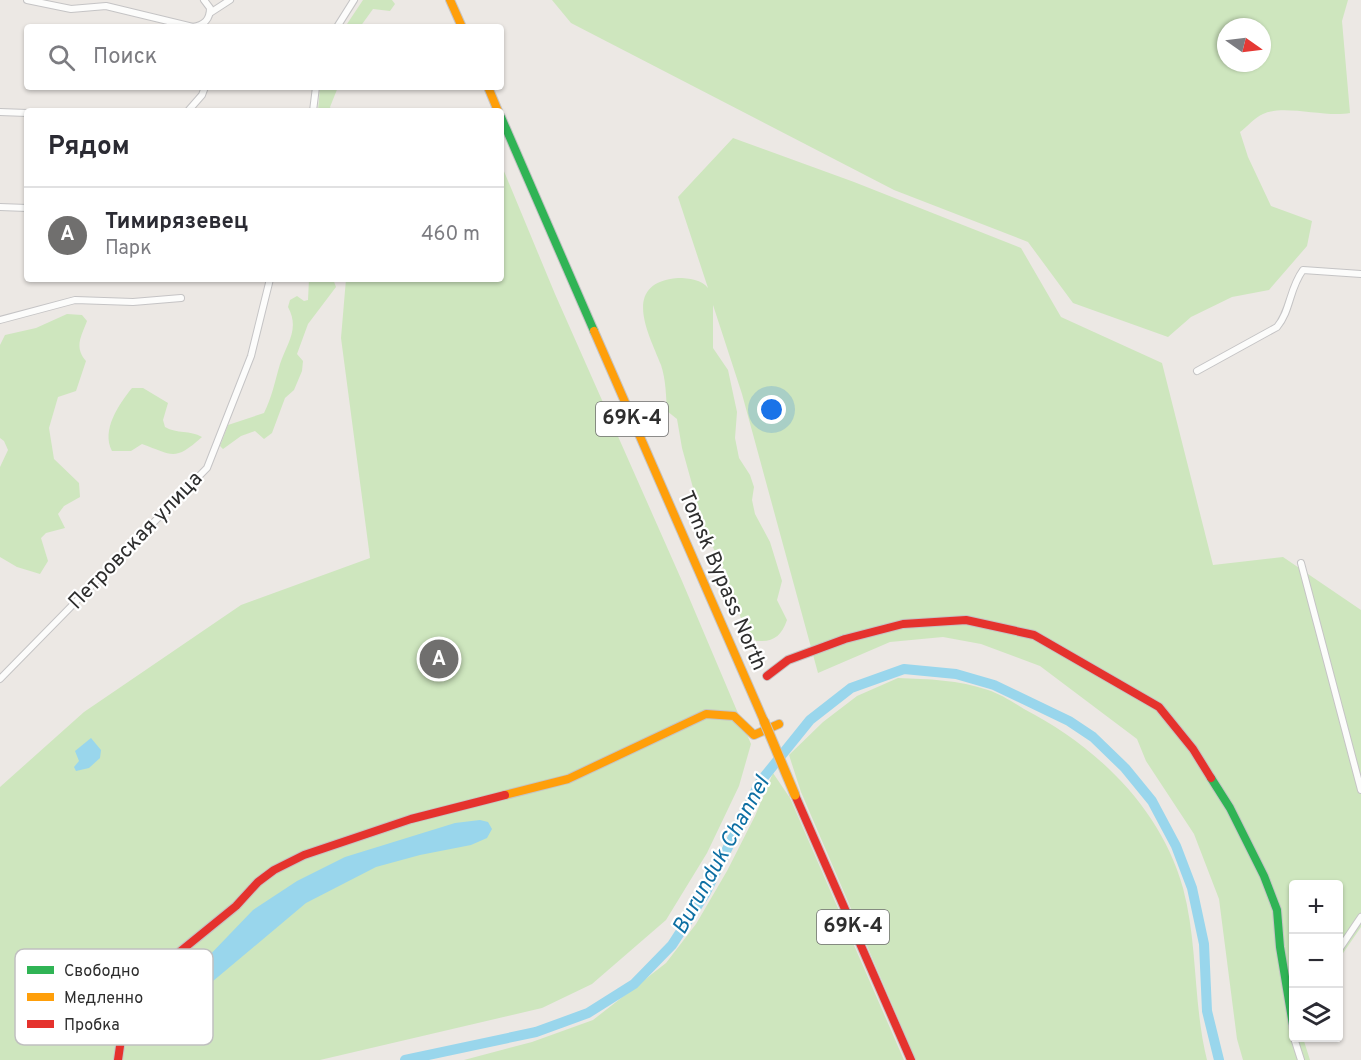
<!DOCTYPE html>
<html lang="ru">
<head>
<meta charset="utf-8">
<style>
  :root { --surface:#fff; --page:#f2f2f3; --text:#2b2b33; --muted:#7c7c81; --line:#e1e1e2; --accent:#706f6e }
  body { margin:0; font-family:Overpass,sans-serif; background:var(--page); color:var(--text) }
  .controls { position:absolute; right:18px; bottom:18px; display:grid; overflow:hidden; border-radius:6px; box-shadow:0 2px 4px #0004 }
  .controls button { width:54px; height:54px; display:grid; place-items:center; padding:0; border:0; border-bottom:2px solid var(--line); background:var(--surface); color:var(--text); font:30px sans-serif }
  .compass { position:absolute; left:1217px; top:18px; width:54px; height:54px; border-radius:50%; background:var(--surface); box-shadow:0 2px 4px #0004; rotate:104deg }
  .you { position:absolute; left:772px; top:410px; width:21px; height:21px; margin:-15px; border:4px solid #fff; border-radius:50%; background:#1a73e8; box-shadow:0 0 0 9px #1a73e833 }
  .badge { display:grid; place-items:center; width:39px; height:39px; border-radius:50%; background:var(--accent); color:#fff; font-size:20px; font-weight:700 }
  .pin { position:absolute; translate:-50% -50%; border:3px solid #fff; box-shadow:0 2px 6px #0006 }
  .list { margin:0; padding:0; list-style:none }
  h2 { display:flex; justify-content:space-between; align-items:center; height:78px; margin:0; padding:0 24px; font-size:26px }
  h2 small { font-size:20px; font-weight:400; color:var(--muted) }
  .list li { display:grid; grid-template-columns:39px 1fr auto; gap:18px; align-items:center; box-sizing:border-box; height:96px; padding:0 24px; border-top:2px solid var(--line) }
  .list b { display:block; font-size:22px; white-space:nowrap }
  .list p { margin:0; font-size:20px; white-space:nowrap; color:var(--muted) }
  .list em { font-size:20px; font-style:normal; color:var(--muted) }
  .icon { flex:none; width:33px; height:33px; fill:none; stroke:currentColor; stroke-width:2; stroke-linecap:round; stroke-linejoin:round }
  .map { position:relative; flex:none; width:1361px; height:1060px; overflow:hidden }
  .search { position:absolute; background:var(--surface); box-shadow:0 2px 4px #0004; left:24px; top:24px; width:480px; height:66px; display:flex; align-items:center; gap:15px; box-sizing:border-box; padding:0 21px; border-radius:6px; color:var(--muted); font-size:22px }
  .panel { position:absolute; background:var(--surface); box-shadow:0 2px 4px #0004; left:24px; top:108px; width:480px; height:174px; border-radius:6px }
  .map>svg:first-child { display:block }
  .green { fill:#cee6be; fill-rule:evenodd }
  .water { fill:#99d6ec }
  .lines { fill:none; stroke-linecap:round; stroke-linejoin:round }
  .river { stroke:#99d6ec; stroke-width:10 }
  .street-casing { stroke:#c5c4c5; stroke-width:8 }
  .fast-casing { stroke:#c5c4c5; stroke-width:10 }
  .slow-casing { stroke:#c5c4c5; stroke-width:10 }
  .jam-casing { stroke:#c5c4c5; stroke-width:10 }
  .street { stroke:#fcfcfb; stroke-width:6 }
  .fast { stroke:#30b455; stroke-width:8 }
  .slow { stroke:#ff9f0a; stroke-width:8 }
  .jam { stroke:#e5322d; stroke-width:8 }
  .slow-bridge-casing { stroke:#c6c5c4; stroke-width:11; stroke-linecap:butt }
  .slow-bridge { stroke:#ff9f0a; stroke-width:9 }
  .labels { text-anchor:middle; dominant-baseline:central; stroke-width:4.5; stroke-linejoin:round; paint-order:stroke }
  .shield { fill:#fff; stroke:#6d6d6d; stroke-width:1.5 }
  .shield-label { font-size:20px; font-weight:bold; fill:#2e2e2e }
  .street-label { font-size:21px; fill:#2e2e2e; stroke:#fff }
  .water-label { font-size:22px; font-style:italic; fill:#0d6fa3; stroke:#fff }
  .key { fill:#fff; stroke:#c0c0c0; stroke-width:1.5 }
  .key-label { font-size:16px; fill:#2e2e2e }
</style>
</head>
<body>
<div class="map">
<svg width="1361" height="1060" viewBox="0 0 1361 1060">
  <rect width="100%" height="100%" fill="#ece8e4"/>
  <g class="green">
    <path d="M363,0h29l3,4 -5,7 -17,-2 -13,18h-15z"/>
    <path d="M552,0h796l-6,21 8,92c-24,5 -66,-9 -87,1 -8,3 -16,13 -23,18l8,25 23,49 41,15 -5,25 -38,44 -37,7 -41,20 -23,20 -95,-34 -45,-61 -134,-52 -323,-167zM1226,27h36v36h-36z"/>
    <path d="M320,87h18l-8,20 2,4h-14z"/>
    <path d="M733,138l121,44 167,66 40,69 101,46 51,202 70,-8 78,53v317l-22,32 -1,-75h-44v154h9l7,22h-67l-6,-21 -18,-140 -25,-65 -48,-73 -9,-22 -97,-73 -59,-22 -38,-7 -53,5 -72,31 -76,-279 -29,-89v43l15,22 9,42 -2,26 4,20 11,17 4,12 -2,13 3,14 15,28 12,39 -5,19 10,20c-6,17 -14,22 -31,21l-12,-14 -20,-57 -19,-39 -23,-83 -5,-29 -10,-8c-1,-15 -1,-31 -6,-46 -12,-31 -41,-82 17,-87 11,0 24,2 30,10l-30,-91z"/>
    <path d="M501,164l54,130 127,287 69,163 -12,42 -32,67 -41,67 -74,64 -50,24 -222,52h-320v-273l84,-75 157,-107 129,-47 -29,-220 5,-59h155z"/>
    <path d="M309,279h24l3,8 -28,37 -11,30 6,7 -1,10 -8,19 -9,8 -13,35 -8,6 -9,-8 -14,5 -18,13 -3,-3 8,-21 36,-12c8,-16 11,-32 16,-49 7,-21 20,-35 8,-57l2,-7 7,-4 7,5 4,-1z"/>
    <path d="M67,314l15,1 5,6c-6,16 -13,26 -1,40l-10,30 -18,6 -9,31 5,31 25,24 1,14 -16,9 -6,8 7,14 -19,5 -5,5 7,23 -8,13 -23,-7 -17,-10v-90l8,-17 -4,-9 -4,-3v-93l5,-10 31,-7z"/>
    <path d="M132,388h11l25,15 -5,17 2,7c12,7 25,3 37,10 -28,25 -29,18 -60,7l-11,7h-19c-11,-21 7,-47 20,-63z"/>
    <path d="M898,678c30,1 61,2 90,12 12,4 25,12 36,19 72,37 137,99 159,179 15,56 10,116 24,172h-291l-115,-268 -12,-37 34,-33 34,-26z"/>
    <path d="M773,773l17,25 114,262h-440l68,-18 61,-22 73,-57 30,-39 31,-53 28,-55z"/>
  </g>
  <g class="water">
    <path d="M91,738l10,12 -1,8 -11,10 -13,3 -2,-4 5,-6 -4,-10z"/>
    <path d="M480,820l8,2 4,7 -5,9 -16,7 -51,10 -44,12 -70,36 -112,94 -10,5h-8l-5,-8 2,-6 30,-26 50,-52 44,-29 48,-24 110,-34z"/>
  </g>
  <g class="lines">
    <path class="river" d="M405,1060l131,-28 52,-19 46,-29 38,-39 33,-51 55,-112 50,-62 41,-32 53,-19 52,5 38,11 75,36 24,16 32,31 27,33 24,45 16,42 12,56 3,67 12,49"/>
    <defs>
      <g id="street">
        <path d="M27,0l44,9 35,-3 87,21c11,-2 17,-7 17,-19l-6,-8"/>
        <path d="M210,13l20,-13"/>
        <path d="M337,27l17,-27"/>
        <path d="M188,111l14,-16 3,-8"/>
        <path d="M313,111l3,-24"/>
        <path d="M0,112l27,1"/>
        <path d="M0,207l27,1"/>
        <path d="M0,320l75,-20 58,2 48,-4"/>
        <path d="M1197,371l80,-44c14,-17 12,-38 26,-57l58,4"/>
        <path d="M1301,563l60,227"/>
        <path d="M0,679l207,-211 44,-112 19,-77"/>
        <path d="M1338,951l23,-34"/>
        <path d="M1294,1038l7,22"/>
      </g>
      <g id="fast">
        <path d="M501,117l93,214"/>
        <path d="M1211,778l19,30 34,68 13,34 3,37 14,84"/>
      </g>
      <g id="slow">
        <path d="M450,0l12,27"/>
        <path d="M488,87l10,24"/>
        <path d="M594,331l170,390"/>
        <path d="M505,795l63,-16 138,-65 28,2 20,19 25,-11"/>
      </g>
      <g id="jam">
        <path d="M767,676l21,-16 57,-21 58,-15 63,-4 68,15 125,72 34,42 18,29"/>
        <path d="M795,795l116,265"/>
        <path d="M118,1060l8,-56 8,-15 102,-83 22,-24 16,-12 30,-15 107,-36 94,-24"/>
      </g>
    </defs>
    <use href="#street" class="street-casing"/>
    <use href="#fast" class="fast-casing"/>
    <use href="#slow" class="slow-casing"/>
    <use href="#jam" class="jam-casing"/>
    <use href="#street" class="street"/>
    <use href="#fast" class="fast"/>
    <use href="#slow" class="slow"/>
    <use href="#jam" class="jam"/>
    <defs>
      <path id="slow-bridge" d="M764,721l31,74"/>
    </defs>
    <use href="#slow-bridge" class="slow-bridge-casing"/>
    <use href="#slow-bridge" class="slow-bridge"/>
  </g>
  <g class="labels">
    <g class="shield">
      <rect x="596" y="402" width="72" height="34" rx="4.5"/>
      <rect x="817" y="910" width="72" height="34" rx="4.5"/>
    </g>
    <g class="shield-label">
      <text x="632" y="419">69К-4</text>
      <text x="853" y="927">69К-4</text>
    </g>
    <g class="street-label">
      <text transform="translate(136 541) rotate(-46)">Петровская улица</text>
      <text transform="translate(722 581) rotate(67)">Tomsk Bypass North</text>
    </g>
    <g class="water-label">
      <text transform="translate(722 856) rotate(-61)">Burunduk Channel</text>
    </g>
  </g>
  <rect x="15" y="949" width="198" height="96" rx="9" class="key"/>
  <rect x="27" y="966" width="27" height="8" fill="#30b455"/>
  <rect x="27" y="993" width="27" height="8" fill="#ff9f0a"/>
  <rect x="27" y="1020" width="27" height="8" fill="#e5322d"/>
  <g class="key-label">
    <text x="64" y="976">Свободно</text>
    <text x="64" y="1003">Медленно</text>
    <text x="64" y="1030">Пробка</text>
  </g>
</svg>
<div class="controls">
<button>+</button>
<button>−</button>
<button><svg class="icon" aria-label="layers" viewBox="0 0 24 24"><path d="M12 4l9 5-9 5-9-5zM3 14l9 5 9-5"/></svg></button>
</div>
<svg class="compass" viewBox="-18 -18 36 36"><path d="M0-13l5 13h-10z" fill="#e53935"/><path d="M0 13l5-13h-10z" fill="#7c7c81"/></svg>
<div class="you"></div>
<div class="pin badge" style="left:439px;top:659px">A</div>
<div class="search"><svg class="icon" aria-label="search" viewBox="0 0 24 24"><circle cx="10" cy="10" r="6"/><path d="M15 15l6 6"/></svg>Поиск</div>
<section class="panel">
<h2>Рядом<small></small></h2>
<ul class="list">
<li><span class="badge">A</span><div><b>Тимирязевец</b><p>Парк</p></div><em>460 m</em></li>
</ul>
</section>
</div>
</body>
</html>
